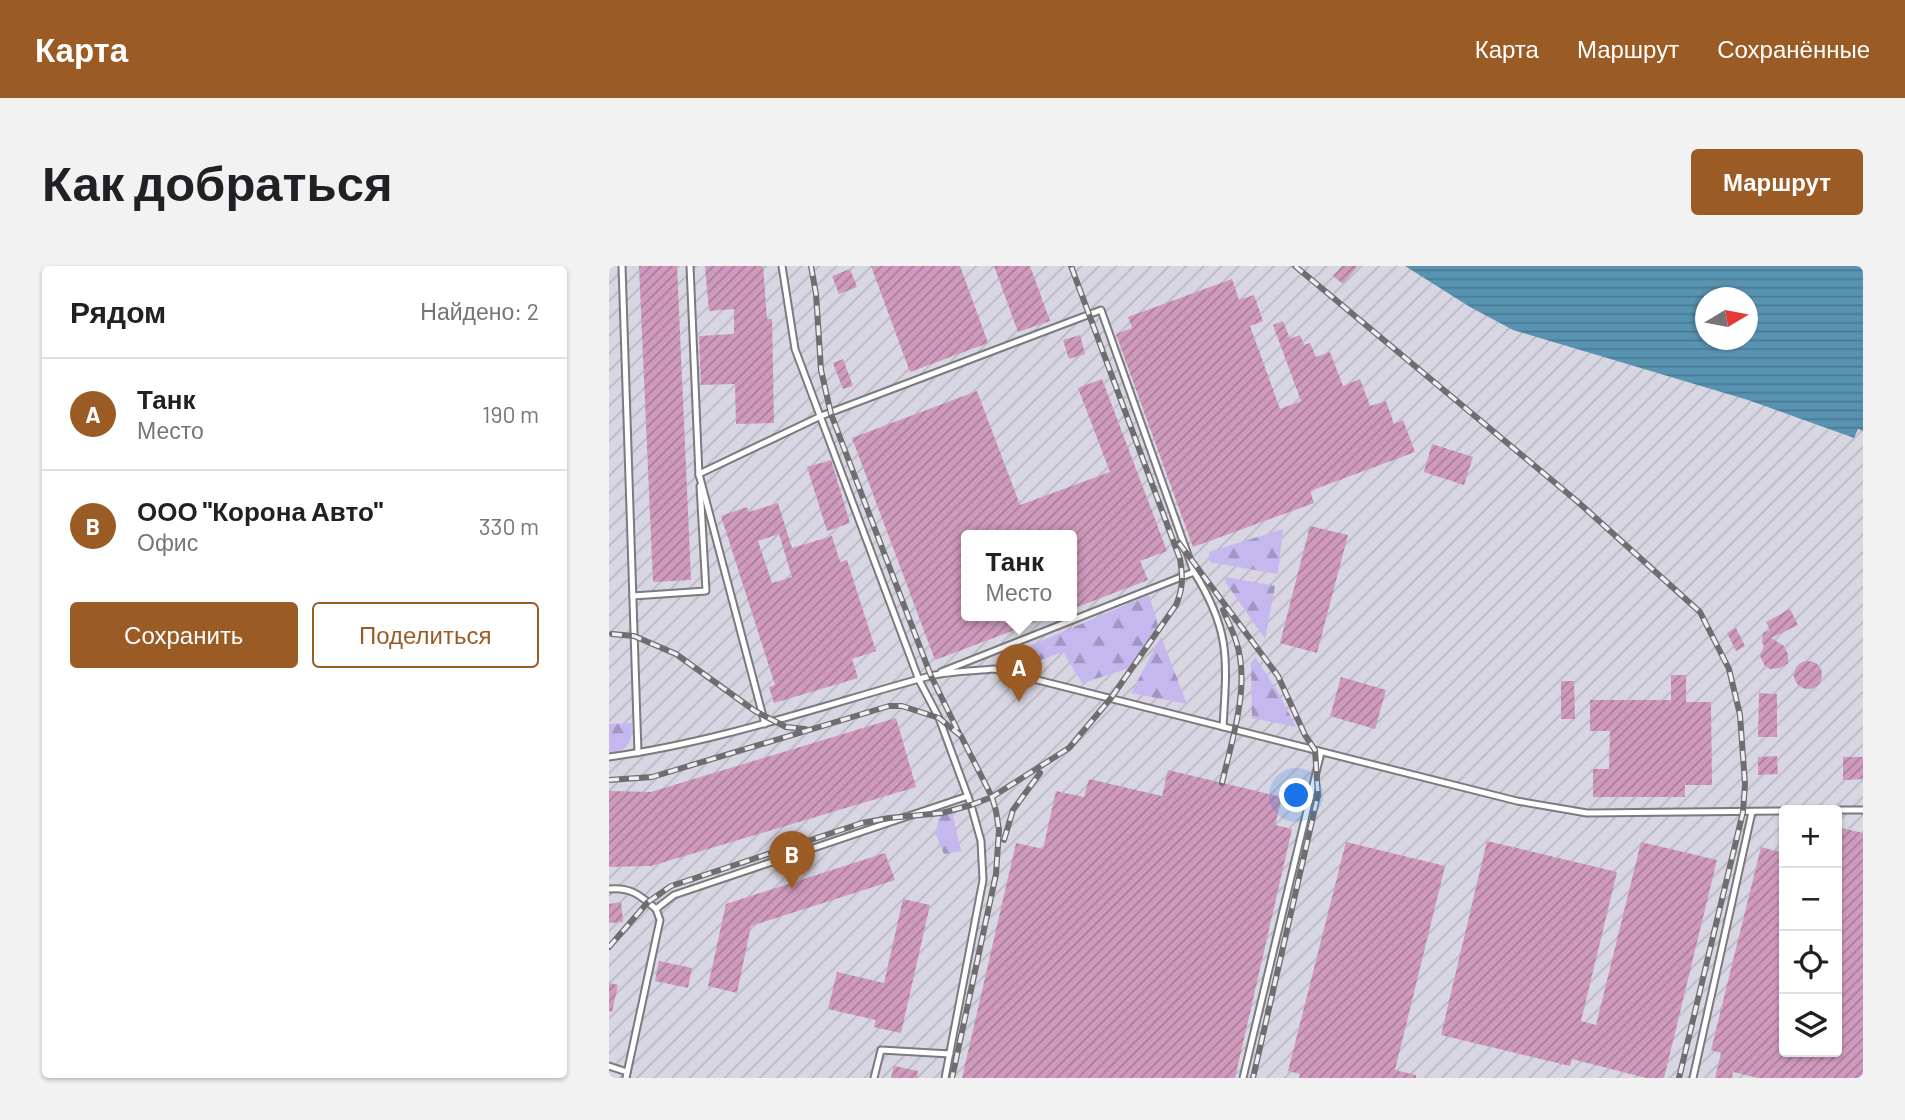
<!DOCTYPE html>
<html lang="ru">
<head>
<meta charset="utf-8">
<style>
  :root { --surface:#fff; --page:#f2f2f2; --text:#202124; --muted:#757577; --line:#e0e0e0; --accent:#9b5b24 }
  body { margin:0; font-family:Barlow,sans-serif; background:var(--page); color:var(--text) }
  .controls { position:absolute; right:21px; bottom:21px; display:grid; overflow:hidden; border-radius:7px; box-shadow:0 2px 5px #0004 }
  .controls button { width:63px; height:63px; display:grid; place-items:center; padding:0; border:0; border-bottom:2px solid var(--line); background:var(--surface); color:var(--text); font:35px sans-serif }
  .compass { position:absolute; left:1086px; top:21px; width:63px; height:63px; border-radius:50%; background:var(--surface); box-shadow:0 2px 5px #0004; rotate:80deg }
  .you { position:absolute; left:688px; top:530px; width:24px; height:24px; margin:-18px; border:5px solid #fff; border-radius:50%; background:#1a73e8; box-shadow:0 0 0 10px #1a73e833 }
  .badge { display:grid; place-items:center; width:46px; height:46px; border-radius:50%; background:var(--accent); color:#fff; font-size:23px; font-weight:700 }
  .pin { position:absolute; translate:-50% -58px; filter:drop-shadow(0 2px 4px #0008) }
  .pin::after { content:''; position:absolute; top:37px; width:24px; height:21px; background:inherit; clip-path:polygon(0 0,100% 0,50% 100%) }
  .popup { position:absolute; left:352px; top:264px; width:116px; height:91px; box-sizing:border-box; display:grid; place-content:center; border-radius:7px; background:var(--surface); filter:drop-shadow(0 2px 5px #0005); font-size:23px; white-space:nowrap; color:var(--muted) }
  .popup b { font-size:26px; color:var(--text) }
  .popup::after { content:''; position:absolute; left:50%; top:100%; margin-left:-14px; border:14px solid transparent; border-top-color:var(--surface) }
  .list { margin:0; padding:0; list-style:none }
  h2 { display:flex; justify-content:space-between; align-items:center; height:91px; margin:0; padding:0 28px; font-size:30px }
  h2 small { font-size:23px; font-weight:400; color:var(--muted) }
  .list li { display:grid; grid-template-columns:46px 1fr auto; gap:21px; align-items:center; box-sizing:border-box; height:112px; padding:0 28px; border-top:2px solid var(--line) }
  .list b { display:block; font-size:26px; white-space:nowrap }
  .list p { margin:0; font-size:23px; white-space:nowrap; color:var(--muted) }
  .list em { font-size:23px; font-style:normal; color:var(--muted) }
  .actions { display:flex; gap:14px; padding:21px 28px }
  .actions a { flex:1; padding:16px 0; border:2px solid var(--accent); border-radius:7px; text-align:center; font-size:24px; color:var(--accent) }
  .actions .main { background:var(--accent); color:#fff }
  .icon { flex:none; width:38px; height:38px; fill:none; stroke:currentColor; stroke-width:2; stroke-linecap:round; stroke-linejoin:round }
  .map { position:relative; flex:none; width:1254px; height:812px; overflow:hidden; border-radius:7px }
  header { display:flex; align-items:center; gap:42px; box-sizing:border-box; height:98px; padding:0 35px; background:var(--accent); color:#fff }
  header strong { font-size:33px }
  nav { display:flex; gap:38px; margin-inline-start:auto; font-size:24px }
  .intro { display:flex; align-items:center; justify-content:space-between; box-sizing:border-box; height:168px; padding:0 42px }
  h1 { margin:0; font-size:49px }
  .button { padding:18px 32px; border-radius:7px; background:var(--accent); color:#fff; font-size:24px; font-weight:700 }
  main { display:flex; gap:42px; padding:0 42px }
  aside { flex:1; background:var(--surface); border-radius:7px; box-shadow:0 2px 5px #0004 }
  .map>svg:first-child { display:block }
  .industrial { fill:url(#industrial-furrows); fill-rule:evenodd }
  .forest { fill:url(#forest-firs) }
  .water { fill:url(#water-rules); fill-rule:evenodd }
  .building { fill:url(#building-hatch); fill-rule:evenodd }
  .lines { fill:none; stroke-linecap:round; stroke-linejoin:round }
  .service-casing { stroke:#7b7a7e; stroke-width:9 }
  .service { stroke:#fff; stroke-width:5 }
  .rail-casing { stroke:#6e6e71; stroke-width:6 }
  .rail { stroke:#efeef3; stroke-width:3.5; stroke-dasharray:10; stroke-linecap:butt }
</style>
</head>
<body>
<header>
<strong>Карта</strong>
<nav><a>Карта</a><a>Маршрут</a><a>Сохранённые</a></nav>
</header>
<div class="intro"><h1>Как добраться</h1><a class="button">Маршрут</a></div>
<main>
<aside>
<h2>Рядом<small>Найдено: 2</small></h2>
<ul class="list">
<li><span class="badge">A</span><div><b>Танк</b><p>Место</p></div><em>190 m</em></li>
<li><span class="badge">B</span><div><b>ООО &quot;Корона Авто&quot;</b><p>Офис</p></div><em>330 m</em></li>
</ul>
<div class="actions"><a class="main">Сохранить</a><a>Поделиться</a></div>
</aside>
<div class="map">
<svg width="1254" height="812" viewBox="0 0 1254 812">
  <defs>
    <pattern id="industrial-furrows" width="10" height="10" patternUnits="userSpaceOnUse" patternTransform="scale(1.75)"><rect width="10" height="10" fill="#d8d6e2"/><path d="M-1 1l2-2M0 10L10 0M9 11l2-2" fill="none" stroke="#bab8c2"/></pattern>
    <pattern id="forest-firs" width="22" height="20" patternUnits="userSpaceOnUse" patternTransform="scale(1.75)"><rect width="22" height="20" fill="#c4b8ee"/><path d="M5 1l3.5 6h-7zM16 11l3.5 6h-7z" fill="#a096c2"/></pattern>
    <pattern id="water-rules" width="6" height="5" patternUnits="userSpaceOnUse" patternTransform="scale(1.75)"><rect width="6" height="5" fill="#5894b2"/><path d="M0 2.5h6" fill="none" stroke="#4a7a92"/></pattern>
    <pattern id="building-hatch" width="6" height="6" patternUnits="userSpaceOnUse" patternTransform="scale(1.75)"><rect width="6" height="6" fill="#cf9abc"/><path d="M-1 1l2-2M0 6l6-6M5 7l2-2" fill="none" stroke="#a97e9a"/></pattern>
  </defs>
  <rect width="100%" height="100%" fill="#e2e1e6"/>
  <path class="industrial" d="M0,0h796l65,41 278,93 105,38 5,-9 5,2v647h-1254zM358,270h104v80h-104zM1175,544h53v242h-53z"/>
  <g class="forest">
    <path d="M674,263l-5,45 -68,-12 -1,-10z"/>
    <path d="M616,311l50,9 -10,53 -39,-56z"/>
    <path d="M540,329l9,30 -25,42 -51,16 -19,-31 -39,14 -4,-16z"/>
    <path d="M552,371l26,67 -56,-11z"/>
    <path d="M646,391l22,33 19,37 -44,-9 -1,-55z"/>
    <path d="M23,457c0,19 -3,28 -23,29v-28z"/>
    <path d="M343,546l9,39 -17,3 -9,-21 5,-17z"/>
  </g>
  <path class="water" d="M796,0h458v165l-5,-2 -4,9 -106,-38 -235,-70 -43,-23zM1097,32h42v42h-42z"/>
  <g class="building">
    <path d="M30,0h38l14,314 -38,2z"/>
    <path d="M96,0h58l4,53h5l2,104 -38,1 -1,-40 -34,1 -2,-49 35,-2v-25l-25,2z"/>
    <path d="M262,0h89l28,77 -78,29z"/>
    <path d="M385,0h36l20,55 -32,11z"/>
    <path d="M733,0h16l-15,18 -10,-8z"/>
    <path d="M241,3l7,18 -18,7 -7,-18z"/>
    <path d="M623,13l7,21 15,-5 9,26 -13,5 30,83 21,-8 -28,-76 10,-4 7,18 10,-4 4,10 6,-2 6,14 14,-5 13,34 17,-7 10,27 16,-5 8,23 9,-4 12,32 -105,39 4,12 -121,44 -77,-213 16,-6 -4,-11z"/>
    <path d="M471,69l5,19 -16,5 -6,-19z"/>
    <path d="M234,93l10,27 -10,3 -10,-26z"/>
    <path d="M493,113l65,172 -27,10 8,19 -76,29v-73h-105v80l82,1 -114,43 -83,-222 125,-47 43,114 90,-33 -32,-84z"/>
    <path d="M823,178l41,13 -9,28 -40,-13z"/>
    <path d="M222,194l19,63 -23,8 -20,-64z"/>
    <path d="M169,237l14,45 40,-12 8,26 7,-2 29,91 -24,8 6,19 -84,25 -5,-16 6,-2 -54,-169 26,-9 2,5zM170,268l13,43 -20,6 -14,-42z"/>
    <path d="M701,260l38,9 -31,118 -37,-10z"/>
    <path d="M1181,343l8,16 -27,13 13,8 4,8v9l-8,5 -10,1 -5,-3 -5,-10 4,-10 -2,-3 1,-10 7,-3 -4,-8z"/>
    <path d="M1127,362l9,18 -9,5 -9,-18z"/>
    <circle cx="1199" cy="409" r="14"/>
    <path d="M1062,409h15v27h25l1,83h-27v12h-92v-28h16l1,-38h-20v-31h81z"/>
    <path d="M732,411l45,13 -11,39 -45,-13z"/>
    <path d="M952,415h13l1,38h-14z"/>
    <path d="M1150,427l18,1v43h-19z"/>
    <path d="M287,452l20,69 -265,79 -42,1v-76l42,1z"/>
    <path d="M1168,490l1,18 -20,1v-18z"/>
    <path d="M1234,491h20v22l-20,1z"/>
    <path d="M559,504l114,27 -7,28 17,4 -57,249h-273l54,-235 27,6 13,-58 28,6 5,-18 73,17z"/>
    <path d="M1228,561l26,6v245h-105l-25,-6 -1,6h-17l6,-25 -10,-3 50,-203 23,6v199h53z"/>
    <path d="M878,575l130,31 -36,149 15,4 45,-183 76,18 -53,218h-18l-74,-19 -2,7 -129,-31z"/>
    <path d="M737,576l99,24 -50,204 21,5v3h-117l1,-4 -12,-3z"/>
    <path d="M276,587l10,27 -144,46 -14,67 -29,-7 18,-82z"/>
    <path d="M294,633l27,6 -29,128 -27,-6 2,-7 -48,-11 9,-37 47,11z"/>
    <path d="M12,636l2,20 -14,1v-19z"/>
    <path d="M50,695l33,7 -4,20 -33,-7z"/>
    <path d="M0,717l9,2 -6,27 -3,-1z"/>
    <path d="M285,800l24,5 -1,7h-26z"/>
  </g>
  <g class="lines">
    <defs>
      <g id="service">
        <path d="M13,0l16,487"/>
        <path d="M81,0l9,210"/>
        <path d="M173,0l13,83 124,331 20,38 32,87 10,36 2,39 -38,198"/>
        <path d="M24,330l73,-5 -6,-105"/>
        <path d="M332,406l253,-100"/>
        <path d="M156,458l-66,-250 122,-58 280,-106 93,262c37,59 33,88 29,155"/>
        <path d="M0,491c110,-15 215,-52 321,-81 20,-5 43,-5 64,-7l523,132 70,12 197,-2"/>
        <path d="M1228,544h26"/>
        <path d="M0,623c22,-2 31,6 47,20"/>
        <path d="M0,800l18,6"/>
        <path d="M17,812l34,-158 -4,-11 18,-14 294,-99"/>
        <path d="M265,812l7,-28 69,4"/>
        <path d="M634,812l78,-326"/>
        <path d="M1084,812l59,-266"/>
      </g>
    </defs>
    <use href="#service" class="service-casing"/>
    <use href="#service" class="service"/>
    <defs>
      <g id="rail">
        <path d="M202,0l5,28 5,76 10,44 100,262 28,57"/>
        <path d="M686,0l283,236 122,110 29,57 11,46 5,69 -2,28 -64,266"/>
        <path d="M570,277l99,133 27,59 10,15 3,45 -65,283"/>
        <path d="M3,368l22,2 42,18 79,57 31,16 19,2"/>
        <path d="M0,514l43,-3 237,-71h13l37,12 22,18 31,61 4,14 3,19 -3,44 -44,204"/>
        <path d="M613,517c10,-44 29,-98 14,-142 -3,-10 -9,-21 -13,-31"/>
        <path d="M395,574l9,-30 27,-37"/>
        <path d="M0,681l39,-45 23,-16 191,-63 27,-5 53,-5 29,-8 21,-8 77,-49 42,-50 65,-93c7,-16 7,-28 4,-46l-109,-293"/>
      </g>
    </defs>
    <use href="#rail" class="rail-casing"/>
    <use href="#rail" class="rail"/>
  </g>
</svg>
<div class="controls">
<button>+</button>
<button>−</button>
<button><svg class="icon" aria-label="locate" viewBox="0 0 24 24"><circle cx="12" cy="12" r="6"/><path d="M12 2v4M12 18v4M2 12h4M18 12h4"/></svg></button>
<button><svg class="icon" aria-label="layers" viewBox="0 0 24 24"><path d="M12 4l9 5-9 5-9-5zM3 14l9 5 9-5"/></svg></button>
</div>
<svg class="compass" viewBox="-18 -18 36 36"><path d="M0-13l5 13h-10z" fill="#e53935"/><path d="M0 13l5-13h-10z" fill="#757577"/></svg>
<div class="you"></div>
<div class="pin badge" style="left:410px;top:436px">A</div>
<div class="popup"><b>Танк</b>Место</div>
<div class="pin badge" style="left:183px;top:623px">B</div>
</div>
</main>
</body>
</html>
